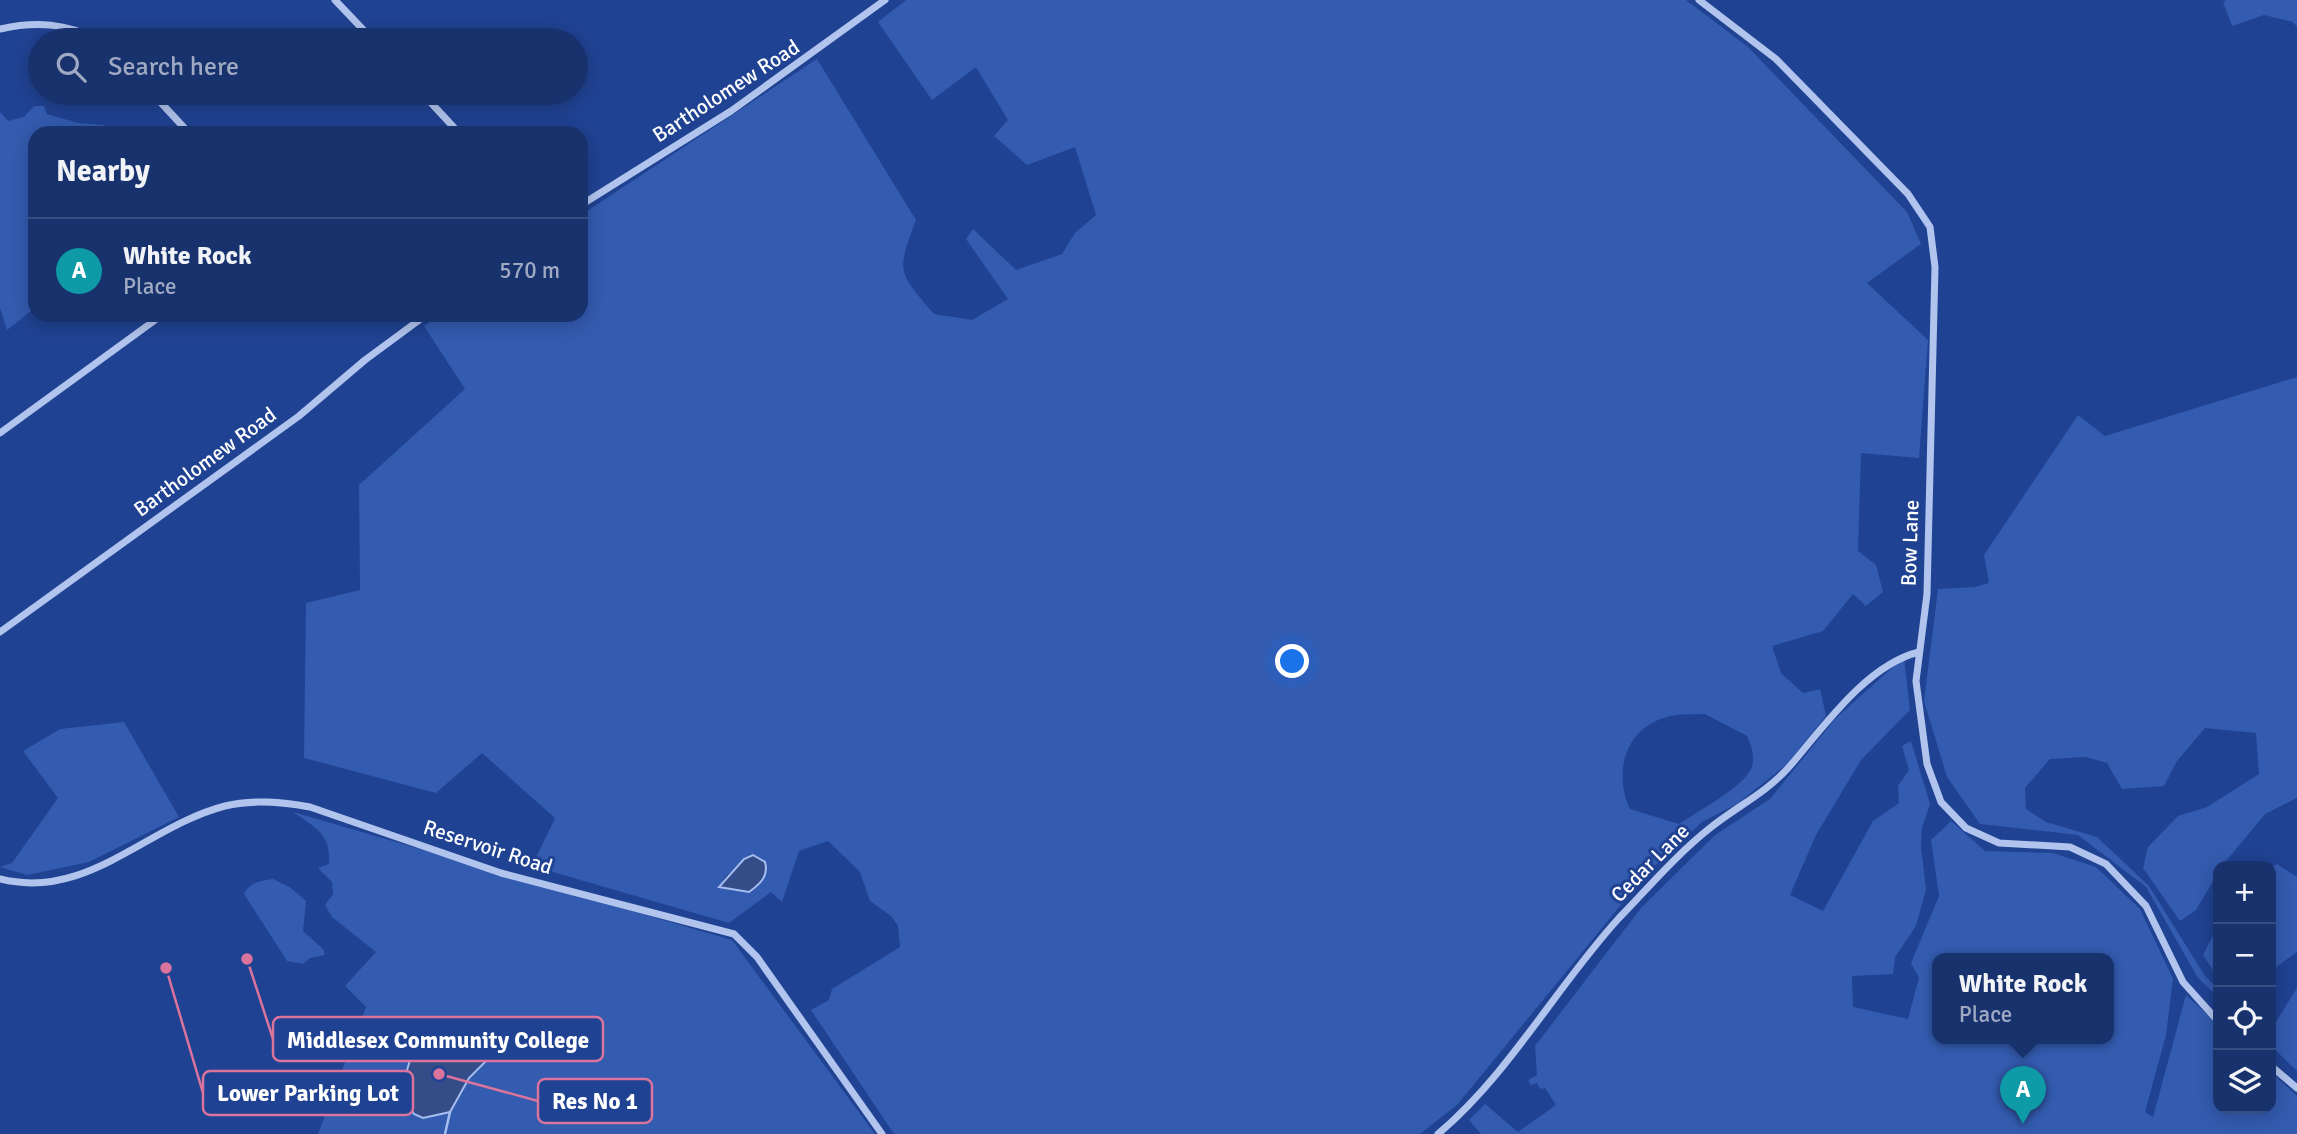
<!DOCTYPE html>
<html lang="en">
<head>
<meta charset="utf-8">
<style>
  :root { --surface:#18326e; --page:#213a73; --text:#f1f3f6; --muted:#9faac2; --line:#364d81; --accent:#bca0f2 }
  body { margin:0; font-family:Signika,sans-serif; background:var(--page); color:var(--text) }
  .controls { position:absolute; right:21px; bottom:21px; display:grid; overflow:hidden; border-radius:14px; box-shadow:0 4px 18px #0003 }
  .controls button { width:63px; height:63px; display:grid; place-items:center; padding:0; border:0; border-bottom:2px solid var(--line); background:var(--surface); color:var(--text); font:35px sans-serif }
  .you { position:absolute; left:1293px; top:662px; width:24px; height:24px; margin:-18px; border:5px solid #fff; border-radius:50%; background:#1a73e8; box-shadow:0 0 0 10px #1a73e833 }
  .badge { display:grid; place-items:center; width:46px; height:46px; border-radius:50%; background:var(--accent); color:#fff; font-size:23px; font-weight:700 }
  .pin { position:absolute; translate:-50% -58px; filter:drop-shadow(0 2px 4px #0008) }
  .pin::after { content:''; position:absolute; top:37px; width:24px; height:21px; background:inherit; clip-path:polygon(0 0,100% 0,50% 100%) }
  .popup { position:absolute; left:1932px; top:953px; width:182px; height:91px; box-sizing:border-box; display:grid; place-content:center; border-radius:14px; background:var(--surface); filter:drop-shadow(0 2px 5px #0005); font-size:23px; white-space:nowrap; color:var(--muted) }
  .popup b { font-size:26px; color:var(--text) }
  .popup::after { content:''; position:absolute; left:50%; top:100%; margin-left:-14px; border:14px solid transparent; border-top-color:var(--surface) }
  .list { margin:0; padding:0; list-style:none }
  h2 { display:flex; justify-content:space-between; align-items:center; height:91px; margin:0; padding:0 28px; font-size:30px }
  h2 small { font-size:23px; font-weight:400; color:var(--muted) }
  .list li { display:grid; grid-template-columns:46px 1fr auto; gap:21px; align-items:center; box-sizing:border-box; height:105px; padding:0 28px; border-top:2px solid var(--line) }
  .list b { display:block; font-size:26px; white-space:nowrap }
  .list p { margin:0; font-size:23px; white-space:nowrap; color:var(--muted) }
  .list em { font-size:23px; font-style:normal; color:var(--muted) }
  .icon { flex:none; width:38px; height:38px; fill:none; stroke:currentColor; stroke-width:2; stroke-linecap:round; stroke-linejoin:round }
  .map { position:relative; flex:none; width:2297px; height:1134px; overflow:hidden }
  .search { position:absolute; background:var(--surface); box-shadow:0 4px 18px #0003; left:28px; top:28px; width:560px; height:77px; display:flex; align-items:center; gap:18px; box-sizing:border-box; padding:0 24px; border-radius:38px; color:var(--muted); font-size:26px }
  .panel { position:absolute; background:var(--surface); box-shadow:0 4px 18px #0003; left:28px; top:126px; width:560px; height:196px; border-radius:21px }
  .map>svg:first-child { display:block }
  .green { fill:#335baf; fill-rule:evenodd }
  .water { fill:#344d89; stroke:#a5bdef; stroke-width:2 }
  .lines { fill:none; stroke-linecap:round; stroke-linejoin:round }
  .stream { stroke:#a5bdef; stroke-width:2.5 }
  .street { stroke:#b1c4ed; stroke-width:7 }
  .labels { text-anchor:middle; dominant-baseline:central; stroke-width:6; stroke-linejoin:round; paint-order:stroke }
  .street-label { font-size:21px; fill:#fff; stroke:#204292 }
  .leader { fill:none; stroke:#da749d; stroke-width:2.5 }
  .callout-dot { fill:#da749d; stroke:#204292; stroke-width:2.5 }
  .callout { fill:#204292; stroke:#da749d; stroke-width:2.5 }
  .callout-label { font-size:23px; text-anchor:middle; font-weight:bold; fill:#fff }
</style>
</head>
<body>
<div class="map">
<svg width="2297" height="1134" viewBox="0 0 2297 1134">
  <rect width="100%" height="100%" fill="#204292"/>
  <g class="green">
    <path d="M906,0h780l62,47 159,165 14,32 -54,39 61,57 -9,118 -58,-5 -3,98 18,14 7,27 -17,14 -13,-12 -30,37 -51,15 9,27 22,20 17,-4 6,27 -40,49 -49,39 -35,18 -55,51 -190,232 -37,29h-526l-83,-124 18,-10 3,-11 68,-42 -2,-21 -7,-10 -21,-15 -10,-29 -32,-31 -29,10 -17,51 -11,-10 -42,31 -197,-57 23,-48 -73,-65 -46,40 -132,-35 2,-155 54,-13 -1,-105 106,-96 -41,-63 16,-11h141v-100l236,-156 99,161c-20,53 -18,52 18,94l38,6 36,-21 -42,-60 7,-10 43,41 46,-16 13,-21 21,-18 -21,-68 -48,18 -33,-29 14,-16 -32,-53 -44,33 -54,-78zM1705,714l42,22c4,9 9,22 4,33 -9,19 -53,42 -72,55l-49,-15c-17,-36 -5,-81 37,-92 11,-4 26,-2 38,-3zM736,869l13,23 -30,-5 7,-11z"/>
    <path d="M2226,0h71v27l-4,-5 -29,-7 -32,11 -9,-24z"/>
    <path d="M34,106h10l3,8 31,9 26,2 5,8h-74v175l-28,22 -7,-22v-196l8,9 16,-4z"/>
    <path d="M2297,377v421l-32,16 -43,52h-4v7l-22,37 -16,11 -37,-53 5,-21 30,-31 29,-9 52,-33 -3,-41 -51,-5 -28,33 -13,25 -42,3 -15,-26 -21,-6 -36,2 -25,29 1,21 20,13 51,15 52,49 56,90 13,13v8l-20,-19 -52,-91 -68,-52 -98,-11 -33,-47 -23,-76 14,-112 37,-2 14,-4 -5,-28 94,-140 27,21z"/>
    <path d="M1904,657l6,53 -49,50 -45,75 -26,60 33,16 50,-90 26,-18 -1,-17 11,-16 -7,-24 9,-5 19,63 -8,24 -1,19 5,42 -10,37 -21,31 -2,17 -41,2 1,31 55,12 11,-41 -8,-15 28,-67 -8,-56 20,-19 34,30 68,2 43,14 44,42 33,70 -7,56 -21,77 8,5 33,-122 32,29v84h53v-36l26,24v38h-816l-12,-14 16,-16 33,28 38,-27 -11,-17 -5,1 -3,-6 -6,2 -3,-5 9,-5 -2,-29 106,-138 74,-73 55,-36 65,-80zM1937,958h172v80h-172z"/>
    <path d="M124,722l55,95 -90,45 -62,13 -27,-8 12,-4 46,-65 -35,-47 37,-22z"/>
    <path d="M293,812l439,128 143,194h-557l48,-127 -21,-21 31,-34 -44,-35 -7,-12 8,-11 -1,-12 -14,-14 11,-4c2,-30 -13,-36 -36,-52z"/>
    <path d="M2277,864l20,13v75l-26,19v-103z"/>
    <path d="M273,879l18,9 15,13 -3,30 20,18 2,6 -15,3 -7,6 -16,-3 -43,-67c6,-12 16,-13 29,-15z"/>
    <path d="M2218,926v52l-15,-23z"/>
    <path d="M2297,988v83l-26,-25v-16z"/>
  </g>
  <g class="water">
    <path d="M753,855l12,7c4,14 -5,22 -16,30l-30,-5 25,-28z"/>
    <path d="M439,1023l23,9 30,18 1,4 -24,24 -19,34 -27,6 -9,-4 -8,-13 -2,-21 7,-23 8,-6 8,-19z"/>
  </g>
  <g class="lines">
    <path class="stream" d="M445,1134l5,-22"/>
    <g class="street">
      <path d="M335,0l38,40"/>
      <path d="M1699,0l77,59 132,135 22,33 5,40 -8,327 -11,87 11,83 14,38 25,26 33,15 71,4 36,17 40,42 37,76 35,39"/>
      <path d="M0,29c36,-8 66,-6 99,11"/>
      <path d="M152,93l37,40"/>
      <path d="M422,93l37,40"/>
      <path d="M581,205l150,-94 154,-111"/>
      <path d="M0,433l162,-118"/>
      <path d="M0,632l299,-216 66,-56 61,-45"/>
      <path d="M0,879c87,22 147,-53 225,-73 28,-7 57,-4 85,1l191,66 233,61 23,23 125,177"/>
      <path d="M2271,1066l26,22"/>
      <path d="M1438,1134c72,-61 118,-147 181,-216 29,-30 58,-64 91,-90 26,-21 56,-35 79,-61 34,-39 77,-102 130,-115"/>
    </g>
  </g>
  <g class="labels">
    <g class="street-label">
      <text transform="translate(726 91) rotate(-33)">Bartholomew Road</text>
      <text transform="translate(205 462) rotate(-36)">Bartholomew Road</text>
      <text transform="translate(1910 543) rotate(-88)">Bow Lane</text>
      <text transform="translate(488 847) rotate(18)">Reservoir Road</text>
      <text transform="translate(1650 863) rotate(-45)">Cedar Lane</text>
    </g>
  </g>
  <path class="leader" d="M247 959L273 1039M166 968L203 1093M439 1074L538 1101"/>
  <g class="callout-dot">
    <circle cx="247" cy="959" r="7"/>
    <circle cx="166" cy="968" r="7"/>
    <circle cx="439" cy="1074" r="7"/>
  </g>
  <g class="callout">
    <rect x="273" y="1017" width="330" height="44" rx="7"/>
    <rect x="203" y="1071" width="210" height="44" rx="7"/>
    <rect x="538" y="1079" width="114" height="44" rx="7"/>
  </g>
  <g class="callout-label">
    <text x="438" y="1048">Middlesex Community College</text>
    <text x="308" y="1101">Lower Parking Lot</text>
    <text x="595" y="1109">Res No 1</text>
  </g>
</svg>
<div class="controls">
<button>+</button>
<button>−</button>
<button><svg class="icon" aria-label="locate" viewBox="0 0 24 24"><circle cx="12" cy="12" r="6"/><path d="M12 2v4M12 18v4M2 12h4M18 12h4"/></svg></button>
<button><svg class="icon" aria-label="layers" viewBox="0 0 24 24"><path d="M12 4l9 5-9 5-9-5zM3 14l9 5 9-5"/></svg></button>
</div>
<div class="you"></div>
<div class="pin badge" style="left:2023px;top:1124px;background:#0f9aa8">A</div>
<div class="popup"><b>White Rock</b>Place</div>
<div class="search"><svg class="icon" aria-label="search" viewBox="0 0 24 24"><circle cx="10" cy="10" r="6"/><path d="M15 15l6 6"/></svg>Search here</div>
<section class="panel">
<h2>Nearby<small></small></h2>
<ul class="list">
<li><span class="badge" style="background:#0f9aa8">A</span><div><b>White Rock</b><p>Place</p></div><em>570 m</em></li>
</ul>
</section>
</div>
</body>
</html>
